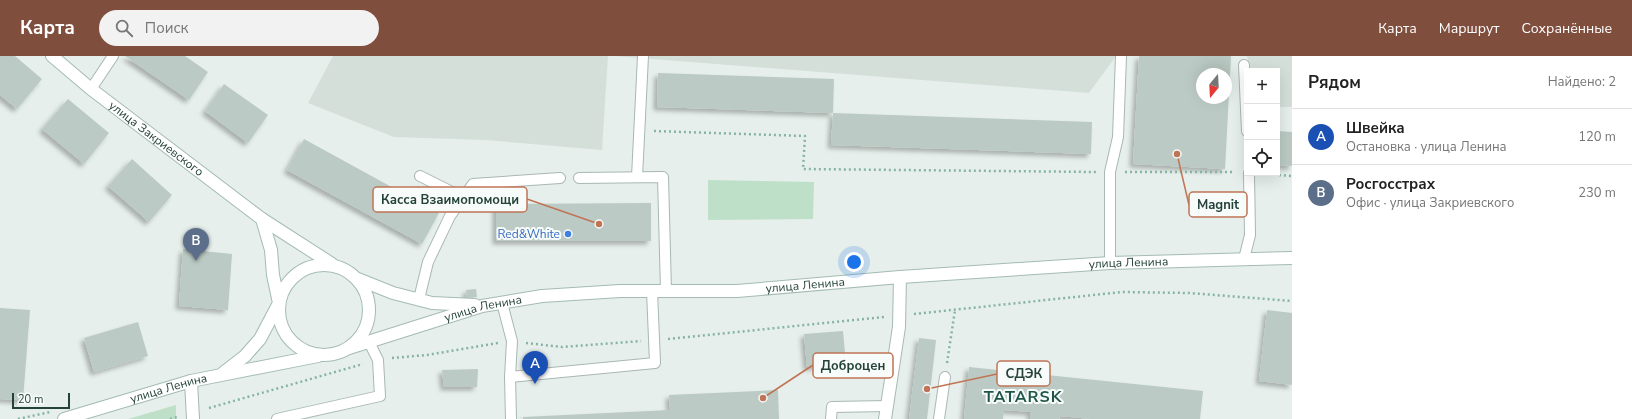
<!DOCTYPE html>
<html lang="ru">
<head>
<meta charset="utf-8">
<style>
  :root { --surface:#fff; --page:#f2f2f2; --text:#222; --muted:#767676; --line:#e0e0e0; --accent:#804e3d }
  body { margin:0; font-family:"Nunito Sans",sans-serif; background:var(--page); color:var(--text) }
  .controls { position:absolute; right:12px; top:12px; display:grid; overflow:hidden; border-radius:0px; box-shadow:0 4px 16px #0002 }
  .controls button { width:36px; height:36px; display:grid; place-items:center; padding:0; border:0; border-bottom:1px solid var(--line); background:var(--surface); color:var(--text); font:20px sans-serif }
  .compass { position:absolute; left:1196px; top:12px; width:36px; height:36px; border-radius:50%; background:var(--surface); box-shadow:0 4px 16px #0002; rotate:198deg }
  .scale { position:absolute; left:12px; bottom:10px; width:58px; box-sizing:border-box; padding-left:4px; border:2px solid #24423a; border-top:0; font-size:11px; line-height:14px; white-space:nowrap; color:#24423a; -webkit-text-stroke:3px #f7fbf9; paint-order:stroke }
  .you { position:absolute; left:854px; top:206px; width:14px; height:14px; margin:-10px; border:3px solid #fff; border-radius:50%; background:#1a73e8; box-shadow:0 0 0 6px #1a73e833 }
  .badge { display:grid; place-items:center; width:26px; height:26px; border-radius:50%; background:var(--accent); color:#fff; font-size:13px; font-weight:700 }
  .pin { position:absolute; translate:-50% -33px; filter:drop-shadow(0 1px 2px #0008) }
  .pin::after { content:''; position:absolute; top:21px; width:14px; height:12px; background:inherit; clip-path:polygon(0 0,100% 0,50% 100%) }
  .list { margin:0; padding:0; list-style:none }
  h2 { display:flex; justify-content:space-between; align-items:center; height:52px; margin:0; padding:0 16px; font-size:17px }
  h2 small { font-size:13px; font-weight:400; color:var(--muted) }
  .list li { display:grid; grid-template-columns:26px 1fr auto; gap:12px; align-items:center; box-sizing:border-box; height:56px; padding:0 16px; border-top:1px solid var(--line) }
  .list b { display:block; font-size:15px; white-space:nowrap }
  .list p { margin:0; font-size:13px; white-space:nowrap; color:var(--muted) }
  .list em { font-size:13px; font-style:normal; color:var(--muted) }
  .icon { flex:none; width:22px; height:22px; fill:none; stroke:currentColor; stroke-width:2; stroke-linecap:round; stroke-linejoin:round }
  .map { position:relative; flex:none; width:1292px; height:363px; overflow:hidden }
  header { display:flex; align-items:center; gap:24px; box-sizing:border-box; height:56px; padding:0 20px; background:var(--accent); color:#fff }
  header strong { font-size:19px }
  nav { display:flex; gap:22px; margin-inline-start:auto; font-size:14px }
  .search { width:280px; height:36px; background:var(--page); display:flex; align-items:center; gap:10px; box-sizing:border-box; padding:0 14px; border-radius:22px; color:var(--muted); font-size:15px }
  main { display:flex }
  aside { flex:1; background:var(--surface) }
  .map>svg:first-child { display:block }
  .built { fill:#d4dfda }
  .green { fill:#bfe0c8 }
  .building { fill:#bbcac4; fill-rule:evenodd; filter:url(#shadow) }
  .lines { fill:none; stroke-linecap:round; stroke-linejoin:round }
  .service-casing { stroke:#a8b8b2; stroke-width:12 }
  .minor-casing { stroke:#a8b8b2; stroke-width:14 }
  .secondary-casing { stroke:#a4bbb3; stroke-width:14 }
  .path { stroke:#86b3a5; stroke-width:2.5; stroke-dasharray:2 3; stroke-linecap:butt }
  .service { stroke:#fff; stroke-width:10 }
  .minor { stroke:#fff; stroke-width:12 }
  .secondary { stroke:#fff; stroke-width:12 }
  .shop-dot { fill:#3f7fe0; stroke:#f7fbf9; stroke-width:1.5 }
  .labels { text-anchor:middle; dominant-baseline:central; stroke-width:4; stroke-linejoin:round; paint-order:stroke }
  .street-label { font-size:12px; fill:#24423a; stroke:#f7fbf9 }
  .shop-label { font-size:12px; fill:#366cbe; stroke:#f7fbf9; text-anchor:end }
  .district-label { font-size:16px; font-weight:bold; letter-spacing:1px; fill:#1f5548; stroke:#f7fbf9 }
  .leader { fill:none; stroke:#c07456; stroke-width:1.5 }
  .callout-dot { fill:#c07456; stroke:#f7fbf9; stroke-width:1.5 }
  .callout { fill:#f7fbf9; stroke:#c07456; stroke-width:1.5 }
  .callout-label { font-size:13px; text-anchor:middle; font-weight:bold; fill:#24423a }
</style>
</head>
<body>
<header>
<strong>Карта</strong>
<div class="search"><svg class="icon" aria-label="search" viewBox="0 0 24 24"><circle cx="10" cy="10" r="6"/><path d="M15 15l6 6"/></svg>Поиск</div>
<nav><a>Карта</a><a>Маршрут</a><a>Сохранённые</a></nav>
</header>
<main>
<div class="map">
<svg width="1292" height="363" viewBox="0 0 1292 363">
  <defs>
    <filter id="shadow"><feDropShadow dx="-3.5" dy="3.5" stdDeviation="2" flood-color="#0004"/></filter>
  </defs>
  <rect width="100%" height="100%" fill="#e6efeb"/>
  <g class="built">
    <path d="M333,0h275l-6,94 -116,-10 -92,-3 -86,-34z"/>
    <path d="M614,0h502l-27,37z"/>
    <path d="M1247,0h45v51h-15v-36h-26z"/>
  </g>
  <g class="green">
    <path d="M708,124l106,2 -1,37 -105,1z"/>
    <path d="M176,349v14h-48z"/>
  </g>
  <g class="building">
    <path d="M0,0h15l27,23 -25,30 -17,-14z"/>
    <path d="M125,0h60l23,16 -19,28z"/>
    <path d="M1139,0h92l-6,113 -92,-5zM1202,18h24v24h-24z"/>
    <path d="M658,17l176,6 -1,34 259,9 -1,32 -260,-9 2,-32 -176,-6z"/>
    <path d="M224,28l44,31 -20,28 -43,-32z"/>
    <path d="M68,43l41,34 -25,31 -42,-35z"/>
    <path d="M1277,75l15,1v34l-15,-1z"/>
    <path d="M304,83l135,74 -17,31 -135,-74z"/>
    <path d="M132,103l40,36 -23,27 -41,-36z"/>
    <path d="M651,147v38h-155v-37z"/>
    <path d="M183,193l49,5 -4,56 -49,-4z"/>
    <path d="M476,233l1,8 -10,1 -1,-8z"/>
    <path d="M0,252l30,2 -7,90 -23,-1z"/>
    <path d="M1267,254l25,3v72l-33,-4z"/>
    <path d="M138,266l10,34 -54,16 -10,-34z"/>
    <path d="M843,275l3,33 -39,3 -3,-33z"/>
    <path d="M919,282l17,2 -9,79h-18z"/>
    <path d="M969,311l234,24 -3,28h-108l-32,-3 -1,3h-29l1,-7 -27,-2 -1,9h-39z"/>
    <path d="M478,313l-1,18h-33l-2,-17z"/>
    <path d="M778,334l1,29h-256v-2l147,-7 -1,-15z"/>
  </g>
  <g class="lines">
    <defs>
      <g id="service">
        <path d="M1244,9l3,66"/>
        <path d="M91,33l22,-33"/>
        <path d="M420,120l44,22"/>
        <path d="M637,121l6,-121"/>
        <path d="M579,122l84,-1 3,114"/>
        <path d="M1244,203l6,-24 -1,-62"/>
        <path d="M1110,207v-91l8,-35 3,-81"/>
        <path d="M419,243l9,-37 22,-46 23,-32 87,-6"/>
        <path d="M502,247l10,38 -2,36 145,-14 -3,-72"/>
        <path d="M510,321l1,42"/>
        <path d="M277,363l103,-23 -2,-36 -9,-18"/>
        <path d="M831,363l1,-12 55,-1"/>
        <path d="M939,363l6,-42"/>
      </g>
      <g id="minor">
        <path d="M191,325l2,38"/>
        <path d="M885,363l14,-92 1,-50"/>
      </g>
      <g id="secondary">
        <path id="s1" d="M52,0l39,33 171,130 70,45"/>
        <circle cx="324" cy="254" r="45"/>
        <path d="M358,223l35,14 39,10 43,2"/>
        <path id="s2" d="M349,292l133,-42 60,-10 78,-5h117l163,-14 210,-14 182,-5"/>
        <path d="M223,317l22,-17 15,-17 19,-36 -6,-28 -2,-25 -9,-31"/>
        <path id="s3" d="M64,363l127,-38 127,-25"/>
      </g>
    </defs>
    <use href="#service" class="service-casing"/>
    <use href="#minor" class="minor-casing"/>
    <use href="#secondary" class="secondary-casing"/>
    <g class="path">
      <path d="M654,75l151,5 -2,33 293,3"/>
      <path d="M1125,116h109"/>
      <path d="M1264,118l28,2"/>
      <path d="M914,258l208,-22 67,1 103,8"/>
      <path d="M668,283l216,-22"/>
      <path d="M526,287l36,4 79,-6"/>
      <path d="M392,302l35,-3 71,-12"/>
      <path d="M947,307l8,-53"/>
      <path d="M209,352l154,-44"/>
      <path d="M18,363l32,-7"/>
      <path d="M170,363l7,-2"/>
    </g>
    <use href="#service" class="service"/>
    <use href="#minor" class="minor"/>
    <use href="#secondary" class="secondary"/>
  </g>
  <circle class="shop-dot" cx="568" cy="178" r="4"/>
  <g class="labels">
    <g class="street-label">
      <text stroke="none"><textPath href="#s1" startOffset="133">улица Закриевского</textPath></text>
      <text stroke="none"><textPath href="#s2" startOffset="788">улица Ленина</textPath></text>
      <text stroke="none"><textPath href="#s2" startOffset="464">улица Ленина</textPath></text>
      <text stroke="none"><textPath href="#s2" startOffset="140">улица Ленина</textPath></text>
      <text stroke="none"><textPath href="#s3" startOffset="109">улица Ленина</textPath></text>
    </g>
    <g class="shop-label">
      <text x="560" y="178">Red&amp;White</text>
    </g>
    <g class="district-label">
      <text x="1023" y="341">TATARSK</text>
    </g>
  </g>
  <path class="leader" d="M599 168L527 143M1177 98L1189 149M763 342L813 309M927 333L997 318"/>
  <g class="callout-dot">
    <circle cx="599" cy="168" r="4"/>
    <circle cx="1177" cy="98" r="4"/>
    <circle cx="763" cy="342" r="4"/>
    <circle cx="927" cy="333" r="4"/>
  </g>
  <g class="callout">
    <rect x="373" y="131" width="154" height="25" rx="4"/>
    <rect x="1189" y="136" width="58" height="25" rx="4"/>
    <rect x="813" y="297" width="80" height="25" rx="4"/>
    <rect x="997" y="305" width="53" height="25" rx="4"/>
  </g>
  <g class="callout-label">
    <text x="450" y="148">Касса Взаимопомощи</text>
    <text x="1218" y="153">Magnit</text>
    <text x="853" y="314">Доброцен</text>
    <text x="1024" y="322">СДЭК</text>
  </g>
</svg>
<div class="controls">
<button>+</button>
<button>−</button>
<button><svg class="icon" aria-label="locate" viewBox="0 0 24 24"><circle cx="12" cy="12" r="6"/><path d="M12 2v4M12 18v4M2 12h4M18 12h4"/></svg></button>
</div>
<svg class="compass" viewBox="-18 -18 36 36"><path d="M0-13l5 13h-10z" fill="#e53935"/><path d="M0 13l5-13h-10z" fill="#767676"/></svg>
<div class="scale">20 m</div>
<div class="you"></div>
<div class="pin badge" style="left:535px;top:328px;background:#1a4fb4">A</div>
<div class="pin badge" style="left:196px;top:205px;background:#5c6f8a">B</div>
</div>
<aside>
<h2>Рядом<small>Найдено: 2</small></h2>
<ul class="list">
<li><span class="badge" style="background:#1a4fb4">A</span><div><b>Швейка</b><p>Остановка · улица Ленина</p></div><em>120 m</em></li>
<li><span class="badge" style="background:#5c6f8a">B</span><div><b>Росгосстрах</b><p>Офис · улица Закриевского</p></div><em>230 m</em></li>
</ul>
</aside>
</main>
</body>
</html>
